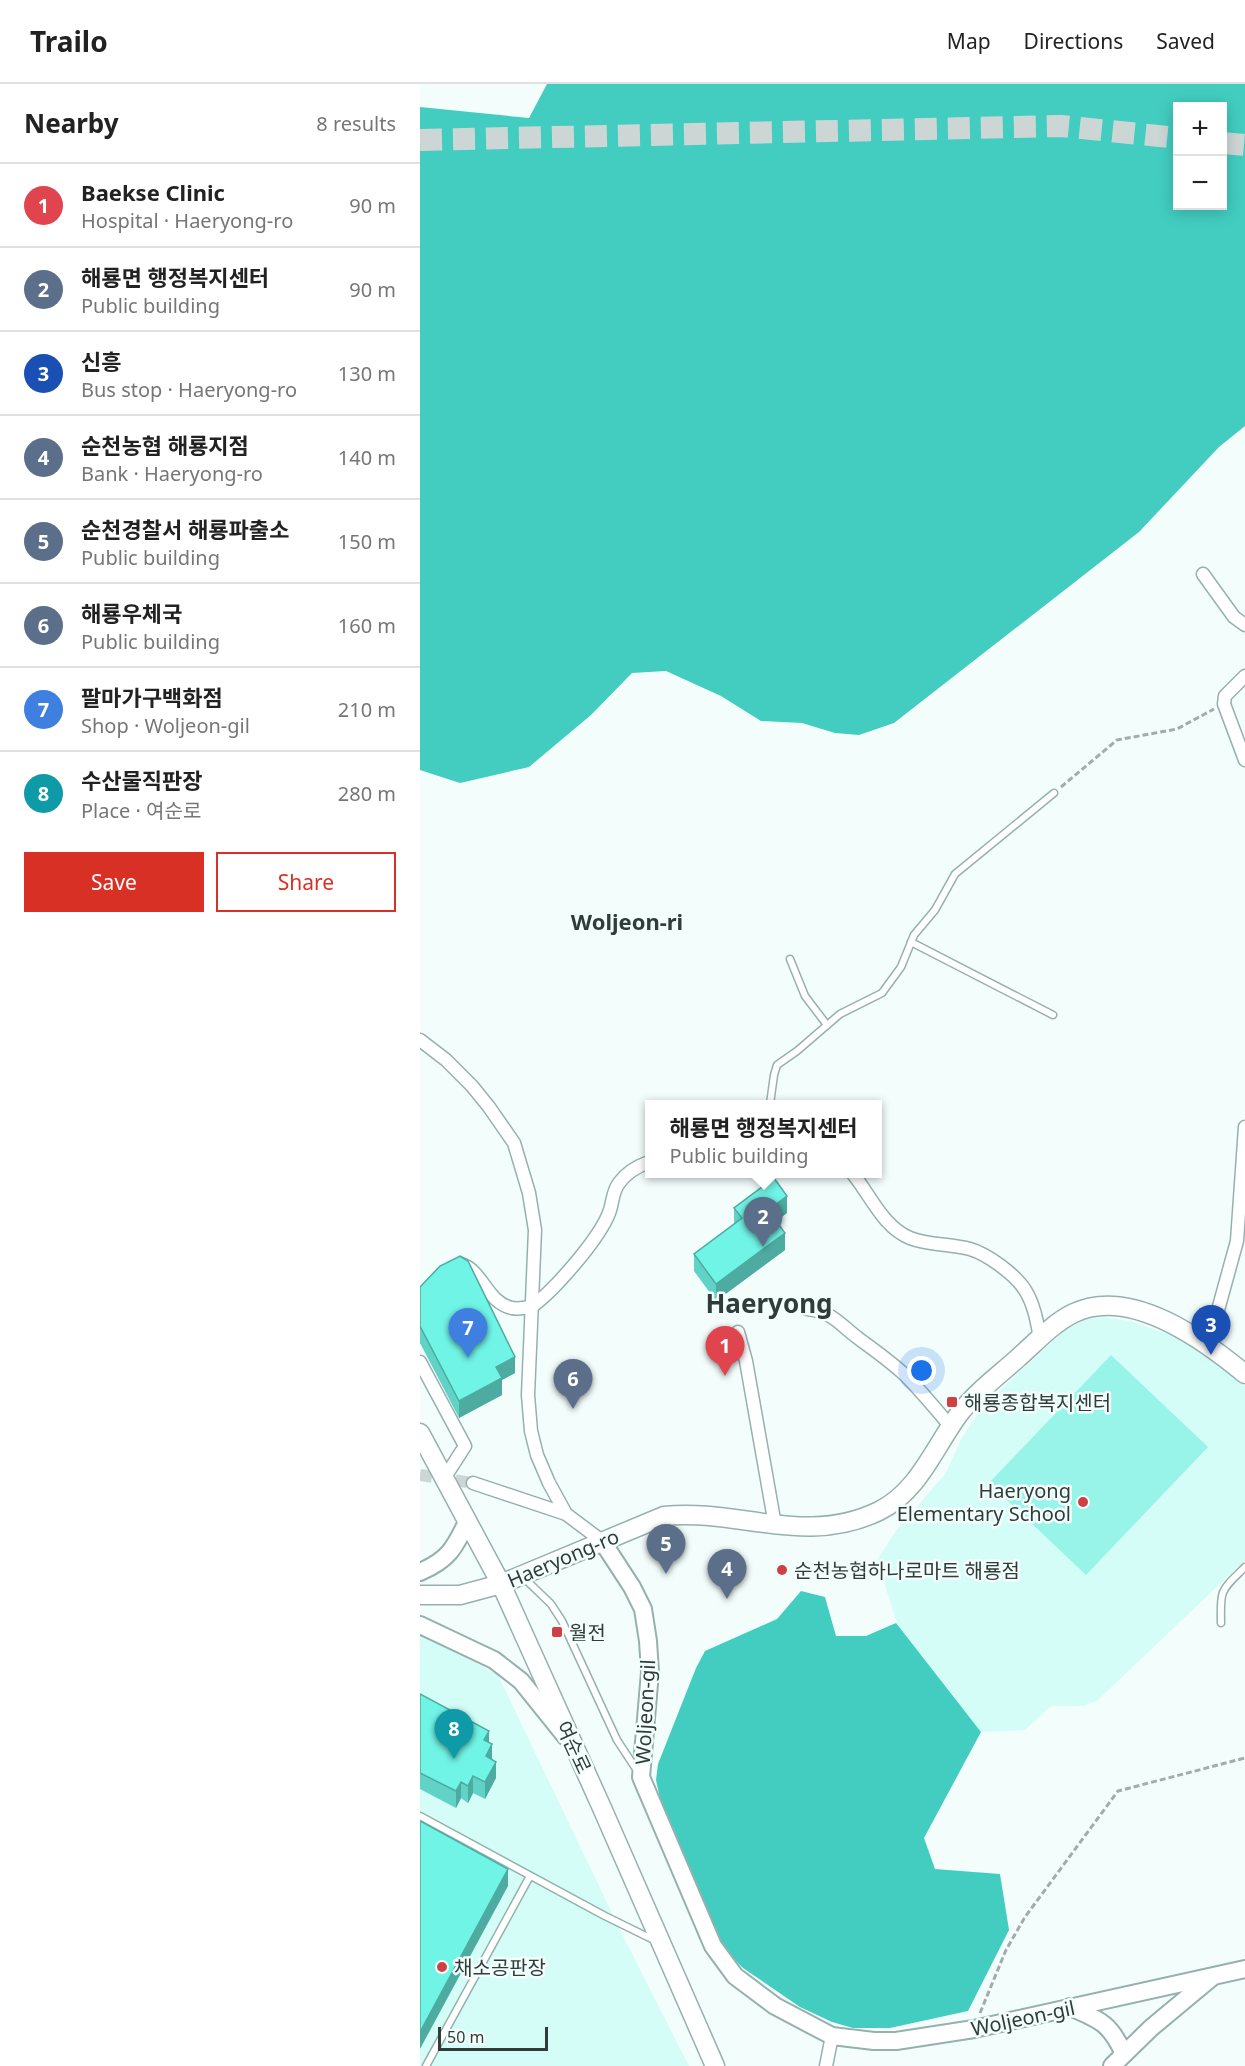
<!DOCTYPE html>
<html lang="en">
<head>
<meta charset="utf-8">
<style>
  :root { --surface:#fff; --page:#f6f6f6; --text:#222; --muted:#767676; --line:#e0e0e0; --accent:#d93025 }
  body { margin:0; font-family:"Noto Sans","Noto Sans KR",sans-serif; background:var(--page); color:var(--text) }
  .controls { position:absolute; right:18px; top:18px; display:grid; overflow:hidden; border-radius:0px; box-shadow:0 3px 15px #0003 }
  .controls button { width:54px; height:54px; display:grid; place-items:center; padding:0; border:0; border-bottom:2px solid var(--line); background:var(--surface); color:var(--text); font:30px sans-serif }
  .scale { position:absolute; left:18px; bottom:15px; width:110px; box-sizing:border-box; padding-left:6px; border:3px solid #303c3a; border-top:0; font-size:16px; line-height:21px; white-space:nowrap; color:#303c3a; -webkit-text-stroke:4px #f3fefc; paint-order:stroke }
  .you { position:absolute; left:502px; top:1287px; width:21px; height:21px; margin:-15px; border:4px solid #fff; border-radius:50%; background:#1a73e8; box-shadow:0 0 0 9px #1a73e833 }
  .badge { display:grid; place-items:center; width:39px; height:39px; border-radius:50%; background:var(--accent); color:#fff; font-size:20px; font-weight:700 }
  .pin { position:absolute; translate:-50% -50px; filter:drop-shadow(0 2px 3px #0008) }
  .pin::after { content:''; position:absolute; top:32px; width:21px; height:18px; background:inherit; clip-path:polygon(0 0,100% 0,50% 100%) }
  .popup { position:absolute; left:225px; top:1016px; width:237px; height:78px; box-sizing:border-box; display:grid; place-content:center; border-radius:0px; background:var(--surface); filter:drop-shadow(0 2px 4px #0005); font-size:20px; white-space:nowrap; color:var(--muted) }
  .popup b { font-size:22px; color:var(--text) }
  .popup::after { content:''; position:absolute; left:50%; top:100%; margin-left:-12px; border:12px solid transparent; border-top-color:var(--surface) }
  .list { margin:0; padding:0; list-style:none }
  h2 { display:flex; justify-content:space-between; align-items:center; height:78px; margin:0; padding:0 24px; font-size:26px }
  h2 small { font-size:20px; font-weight:400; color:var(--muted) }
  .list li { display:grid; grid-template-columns:39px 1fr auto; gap:18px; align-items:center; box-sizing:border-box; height:84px; padding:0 24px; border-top:2px solid var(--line) }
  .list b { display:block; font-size:22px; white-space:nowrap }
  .list p { margin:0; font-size:20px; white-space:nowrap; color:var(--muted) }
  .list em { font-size:20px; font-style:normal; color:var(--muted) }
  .actions { display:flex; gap:12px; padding:18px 24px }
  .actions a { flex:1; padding:14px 0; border:2px solid var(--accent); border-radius:0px; text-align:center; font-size:21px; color:var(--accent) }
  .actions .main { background:var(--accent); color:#fff }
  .map { position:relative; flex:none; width:825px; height:1982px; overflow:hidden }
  header { display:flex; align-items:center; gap:36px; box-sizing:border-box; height:84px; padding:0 30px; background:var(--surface); border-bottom:2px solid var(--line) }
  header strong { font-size:28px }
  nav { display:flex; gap:33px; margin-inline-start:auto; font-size:21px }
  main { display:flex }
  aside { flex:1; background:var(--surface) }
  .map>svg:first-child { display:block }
  .built { fill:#d5fdf7 }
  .green { fill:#98f4e9 }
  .forest { fill:#42cdc0; fill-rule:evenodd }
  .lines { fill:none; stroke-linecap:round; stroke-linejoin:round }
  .minor-tunnel { stroke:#ccd7d5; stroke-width:12; stroke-dasharray:12 6; stroke-linecap:butt }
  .motorway-tunnel { stroke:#ccd7d5; stroke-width:22; stroke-dasharray:22 11; stroke-linecap:butt }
  .service-casing { stroke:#95b1ad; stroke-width:9 }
  .minor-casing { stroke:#95b1ad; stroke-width:15 }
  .tertiary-casing { stroke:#95b1ad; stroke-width:20 }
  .secondary-casing { stroke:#95b1ad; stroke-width:21 }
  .path { stroke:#a2adab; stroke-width:3; stroke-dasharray:6 3; stroke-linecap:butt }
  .service { stroke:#fff; stroke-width:6 }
  .minor { stroke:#fff; stroke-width:12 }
  .tertiary { stroke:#fff; stroke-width:16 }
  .secondary { stroke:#fff; stroke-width:18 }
  .wall { fill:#60d2c6 }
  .shaded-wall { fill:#4eaba1 }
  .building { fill:#70f4e6; stroke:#4eaba1; stroke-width:1.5 }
  .poi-dot { fill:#cf4045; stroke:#f3fefc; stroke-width:2 }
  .labels { text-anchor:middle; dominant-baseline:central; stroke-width:5; stroke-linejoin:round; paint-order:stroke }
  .poi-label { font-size:20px; fill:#303c3a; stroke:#f3fefc; text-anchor:start }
  .street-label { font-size:20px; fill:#303c3a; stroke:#f3fefc }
  .quarter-label { font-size:22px; font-weight:bold; fill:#303c3a; stroke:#f3fefc }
  .district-label { font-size:26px; font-weight:bold; fill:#303c3a; stroke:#f3fefc }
</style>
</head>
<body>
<header>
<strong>Trailo</strong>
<nav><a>Map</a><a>Directions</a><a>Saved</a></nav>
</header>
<main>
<aside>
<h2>Nearby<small>8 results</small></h2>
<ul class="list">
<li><span class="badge" style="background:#e0444e">1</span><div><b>Baekse Clinic</b><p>Hospital · Haeryong-ro</p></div><em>90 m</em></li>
<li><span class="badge" style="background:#5c6f8a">2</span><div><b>해룡면 행정복지센터</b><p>Public building</p></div><em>90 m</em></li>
<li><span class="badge" style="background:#1a4fb4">3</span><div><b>신흥</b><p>Bus stop · Haeryong-ro</p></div><em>130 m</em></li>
<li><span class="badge" style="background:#5c6f8a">4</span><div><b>순천농협 해룡지점</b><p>Bank · Haeryong-ro</p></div><em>140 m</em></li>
<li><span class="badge" style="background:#5c6f8a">5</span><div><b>순천경찰서 해룡파출소</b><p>Public building</p></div><em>150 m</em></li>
<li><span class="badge" style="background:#5c6f8a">6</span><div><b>해룡우체국</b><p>Public building</p></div><em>160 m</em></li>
<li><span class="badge" style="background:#3f7fe0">7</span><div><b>팔마가구백화점</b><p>Shop · Woljeon-gil</p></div><em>210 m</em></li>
<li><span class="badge" style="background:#0f9aa8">8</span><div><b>수산물직판장</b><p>Place · 여순로</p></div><em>280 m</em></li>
</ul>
<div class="actions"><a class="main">Save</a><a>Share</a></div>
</aside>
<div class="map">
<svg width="825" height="1982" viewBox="0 0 825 1982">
  <rect width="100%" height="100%" fill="#f3fefc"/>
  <g class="built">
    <path d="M682,1233l28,4 44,15 46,29 25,21v174l-148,141 -14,5h-32l-26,24 -44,2 -82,-102 -22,-70 18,-28 51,-59 15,-34 16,-24 21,-23 68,-63 19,-9z"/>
    <path d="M0,1549l78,42 125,261 66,130h-269z"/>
  </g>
  <path class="green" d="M691,1271l97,92 -122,128 -97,-92z"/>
  <g class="forest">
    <path d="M127,0h698v342l-26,21 -80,85 -245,191 -35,12 -24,-2 -33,-10 -41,-2 -40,-25 -55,-25 -34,2 -41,42 -62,52 -69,16 -40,-13v-663l109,11zM758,22h44v100h-44z"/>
    <path d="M381,1507l24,6 11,39h30l30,-13 85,109 -57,106 11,31 65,5 9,56 -41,81 -78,17h-37l-21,-6 -32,-15 -57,-39 -21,-21 -61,-144 -5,-23 2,-16 38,-96 9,-17 72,-32z"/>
  </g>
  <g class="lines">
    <path class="minor-tunnel" d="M0,1391l53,8"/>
    <g class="motorway-tunnel">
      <path d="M0,56l641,-14 117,12"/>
      <path d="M802,59l23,2"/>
    </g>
    <defs>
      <g id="service">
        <path d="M491,858l142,73"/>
        <path d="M370,875l15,37 22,29"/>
        <path d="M350,1020l4,-29 3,-10 20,-14 43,-37 42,-21 19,-26 13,-32 21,-25 20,-36 99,-81"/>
        <path d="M104,1494l27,26 11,17 55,119 21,32"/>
        <path d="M801,1539c-1,-35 0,-32 24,-56"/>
        <path d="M0,1732l185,100 51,25"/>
        <path d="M6,1982l104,-190"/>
      </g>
      <g id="minor">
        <path d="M783,490l31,43 11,8"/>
        <path d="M825,592l-20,20 -1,8 21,56"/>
        <path d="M0,956l26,20 26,26 17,21 25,36 15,50 6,37 -7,165 3,36 6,24 12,28 17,31 36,27"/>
        <path d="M433,1090c18,22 30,53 57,64 17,7 41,6 60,11 17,5 45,25 55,41 9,14 12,32 15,48"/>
        <path d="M41,1180c22,7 26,39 51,44 6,1 17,0 22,-3 22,-17 65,-66 75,-92 4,-10 3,-21 10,-30 7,-10 19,-17 30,-21"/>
        <path d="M387,1225c26,3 31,14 51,29 16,12 32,23 47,37 16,16 31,34 46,52"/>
        <path d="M318,1248l8,29 29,164"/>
        <path d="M779,1255l19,-29 19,-69 8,-114"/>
        <path d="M0,1278l45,84 -20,31"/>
        <path d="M53,1399l93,31"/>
        <path d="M406,1982l6,-30"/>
      </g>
      <g id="tertiary">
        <path d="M182,1457l30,46 11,22 5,32 2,31 -9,105 72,169 22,30 40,30 57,30 42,5h22l78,-12 271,-60"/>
        <path d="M0,1488c28,-12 34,-23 47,-50"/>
        <path d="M0,1541l74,35 27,21 45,56"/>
        <path d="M650,1923c30,13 40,16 54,47"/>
        <path d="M692,1982l39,-38 60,-50"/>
      </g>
      <g id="secondary">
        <path d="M0,1349l81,151 101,224 113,258"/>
        <path d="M0,1511h40l41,-11 163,-68c74,-8 141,31 215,-5 39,-19 55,-63 80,-97 16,-21 39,-38 59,-56 17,-15 35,-35 56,-45 57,-27 130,27 171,61"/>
      </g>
    </defs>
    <use href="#service" class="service-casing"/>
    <use href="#minor" class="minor-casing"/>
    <use href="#tertiary" class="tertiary-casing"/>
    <use href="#secondary" class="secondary-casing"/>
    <g class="path">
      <path d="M641,703l56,-47 60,-11 37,-20"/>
      <path d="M560,1929l26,-63 19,-33 93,-126 127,-33"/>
    </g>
    <use href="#service" class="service"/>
    <use href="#minor" class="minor"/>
    <use href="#tertiary" class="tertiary"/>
    <use href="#secondary" class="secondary"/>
  </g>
  <g class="wall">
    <path d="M314,1124l53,5 -11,8 9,29 -69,51 -22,-30v-17l40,-30z"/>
    <path d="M0,1203l95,86 -13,7v15l-43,23 -39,-75z"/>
    <path d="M0,1610l69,48 7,36 -11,21 -12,-6 -5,10 -7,-5 -5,10 -36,-19z"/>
  </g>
  <g class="shaded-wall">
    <path d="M367,1112v17l-19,14v-17z"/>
    <path d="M365,1149v17l-69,51v-17z"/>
    <path d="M95,1273v16l-13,7v15l-43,23v-17l37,-34z"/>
    <path d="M69,1647v16l-5,-7z"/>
    <path d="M72,1660v17l-6,-5z"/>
    <path d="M76,1678v16l-11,21v-17z"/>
    <path d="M53,1692v17l-5,10v-17z"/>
    <path d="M41,1698v16l-5,10v-17z"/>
    <path d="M88,1785v17l-88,163v-17z"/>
  </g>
  <g class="building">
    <path d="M354,1094l13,18 -19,14 17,23 -69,51 -22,-30 48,-36 -8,-10z"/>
    <path d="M40,1172l8,5 47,96 -19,10 6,11 -43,23 -39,-75v-39l20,-21z"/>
    <path d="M0,1610l69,37 -5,9 8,4 -6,12 10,6 -11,20 -12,-6 -5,10 -7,-4 -5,9 -36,-18z"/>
    <path d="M0,1737l88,48 -88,163z"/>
  </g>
  <g class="poi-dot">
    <rect x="526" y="1312" width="12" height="12" rx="3"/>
    <circle cx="663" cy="1418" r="6"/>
    <circle cx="362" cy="1486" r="6"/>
    <rect x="131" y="1542" width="12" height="12" rx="3"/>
    <circle cx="22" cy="1883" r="6"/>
  </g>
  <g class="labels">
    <g class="poi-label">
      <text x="544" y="1318">해룡종합복지센터</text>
      <text x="651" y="1406" text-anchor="end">Haeryong<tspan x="651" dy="23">Elementary School</tspan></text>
      <text x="374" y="1486">순천농협하나로마트 해룡점</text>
      <text x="149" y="1548">월전</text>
      <text x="34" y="1883">채소공판장</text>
    </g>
    <g class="street-label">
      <text transform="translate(143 1474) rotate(-23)">Haeryong-ro</text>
      <text transform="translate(225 1628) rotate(-87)">Woljeon-gil</text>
      <text transform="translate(154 1663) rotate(65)">여순로</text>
      <text transform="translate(603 1934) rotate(-12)">Woljeon-gil</text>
    </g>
    <g class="quarter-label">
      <text x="207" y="837">Woljeon-ri</text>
    </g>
    <g class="district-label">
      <text x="349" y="1219">Haeryong</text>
    </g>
  </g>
</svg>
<div class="controls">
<button>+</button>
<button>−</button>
</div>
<div class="scale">50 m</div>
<div class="you"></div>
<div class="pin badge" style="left:305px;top:1292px;background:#e0444e">1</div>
<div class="pin badge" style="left:343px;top:1163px;background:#5c6f8a">2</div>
<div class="popup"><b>해룡면 행정복지센터</b>Public building</div>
<div class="pin badge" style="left:791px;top:1271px;background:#1a4fb4">3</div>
<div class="pin badge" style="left:307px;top:1515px;background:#5c6f8a">4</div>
<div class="pin badge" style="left:246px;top:1490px;background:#5c6f8a">5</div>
<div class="pin badge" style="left:153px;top:1325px;background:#5c6f8a">6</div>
<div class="pin badge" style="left:48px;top:1274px;background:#3f7fe0">7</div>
<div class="pin badge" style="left:34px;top:1675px;background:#0f9aa8">8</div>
</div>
</main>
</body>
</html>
